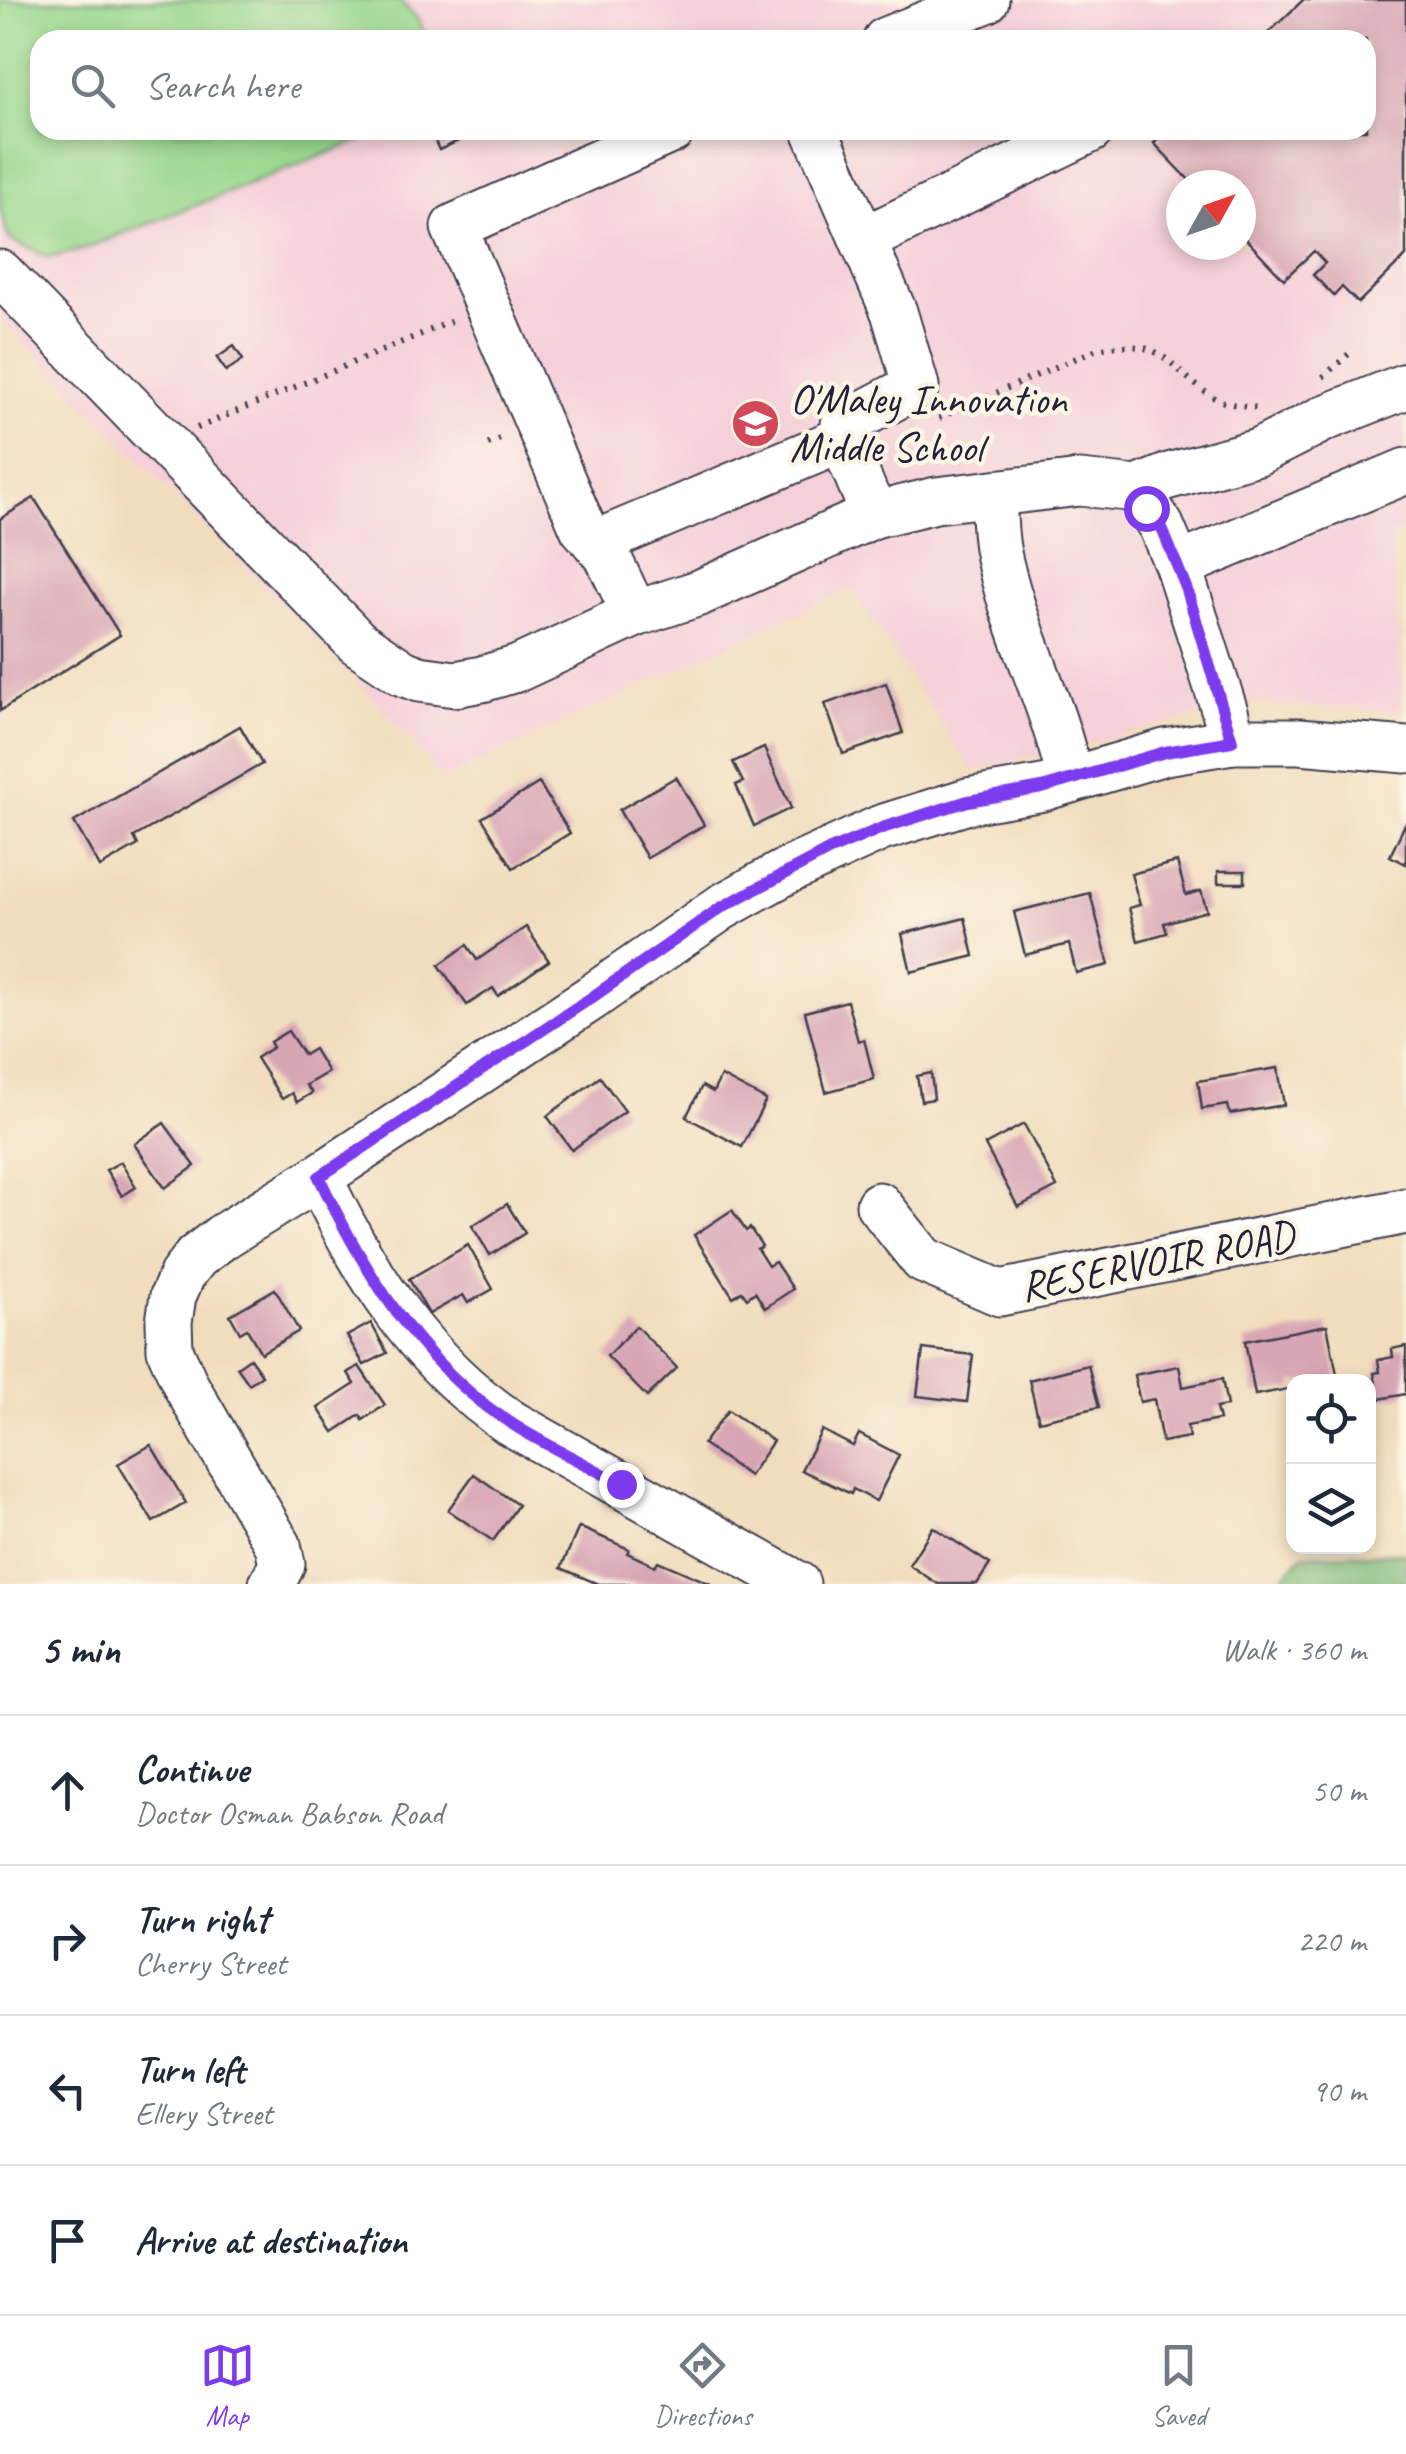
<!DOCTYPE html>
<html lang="en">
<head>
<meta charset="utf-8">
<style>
  :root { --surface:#fff; --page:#f6f6f7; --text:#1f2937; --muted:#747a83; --line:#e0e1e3; --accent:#7c3aed }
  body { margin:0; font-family:Caveat,sans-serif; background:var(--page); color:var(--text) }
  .controls { position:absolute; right:30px; bottom:30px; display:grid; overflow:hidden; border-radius:20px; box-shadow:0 5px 15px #0003 }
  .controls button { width:90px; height:90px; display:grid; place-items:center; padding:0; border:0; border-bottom:2px solid var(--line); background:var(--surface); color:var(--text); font:50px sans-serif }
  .compass { position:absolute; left:1166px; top:170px; width:90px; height:90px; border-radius:50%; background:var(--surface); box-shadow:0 5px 15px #0003; rotate:50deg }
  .stop { position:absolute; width:30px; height:30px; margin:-22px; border:8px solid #7c3aed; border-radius:50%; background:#fff }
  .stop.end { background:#7c3aed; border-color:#fff; box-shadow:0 2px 10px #0008 }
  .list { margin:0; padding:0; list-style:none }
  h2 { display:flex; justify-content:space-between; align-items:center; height:130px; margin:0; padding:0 40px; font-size:42px }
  h2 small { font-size:32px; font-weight:400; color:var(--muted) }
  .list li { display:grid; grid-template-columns:65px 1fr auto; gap:30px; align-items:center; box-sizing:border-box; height:150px; padding:0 40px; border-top:2px solid var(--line) }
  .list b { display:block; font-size:38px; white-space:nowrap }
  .list p { margin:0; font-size:32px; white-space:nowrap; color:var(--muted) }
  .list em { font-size:32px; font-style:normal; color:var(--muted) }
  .icon { flex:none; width:55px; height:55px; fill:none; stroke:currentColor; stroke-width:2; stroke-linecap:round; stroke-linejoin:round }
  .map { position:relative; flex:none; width:1406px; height:1584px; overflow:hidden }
  .search { position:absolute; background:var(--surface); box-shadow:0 5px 15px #0003; left:30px; right:30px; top:30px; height:110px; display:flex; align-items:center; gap:25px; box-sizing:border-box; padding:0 35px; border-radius:30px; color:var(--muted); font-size:38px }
  .sheet { height:730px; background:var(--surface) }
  nav { display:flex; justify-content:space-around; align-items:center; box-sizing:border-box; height:140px; border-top:2px solid var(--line); background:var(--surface); font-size:28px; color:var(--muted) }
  nav a { display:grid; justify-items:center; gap:5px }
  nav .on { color:var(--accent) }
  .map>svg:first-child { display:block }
  .built { fill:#f5cfda; fill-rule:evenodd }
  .green { fill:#99d88e; stroke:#5e7d64; stroke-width:2.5 }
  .forest { fill:#7ab879; stroke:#4e6d5a; stroke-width:2.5 }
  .building { fill:#d8a5b5 }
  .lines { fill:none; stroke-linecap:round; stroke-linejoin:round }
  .minor-casing { stroke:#413e4e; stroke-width:49 }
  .path { stroke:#413e4e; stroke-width:6; stroke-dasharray:2.5 8; stroke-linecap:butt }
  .minor { stroke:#fff; stroke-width:45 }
  .route { stroke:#7c3aed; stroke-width:12 }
  .labels { text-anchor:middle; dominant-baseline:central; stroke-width:9; stroke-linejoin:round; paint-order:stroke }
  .poi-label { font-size:42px; fill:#22223b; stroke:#fcf5e5; text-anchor:start }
  .street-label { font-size:42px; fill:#22223b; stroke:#fcf5e5 }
</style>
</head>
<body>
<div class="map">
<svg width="1406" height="1584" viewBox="0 0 1406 1584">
  <rect width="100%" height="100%" fill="#fcf5e5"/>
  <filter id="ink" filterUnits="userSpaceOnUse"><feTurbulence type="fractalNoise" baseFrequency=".01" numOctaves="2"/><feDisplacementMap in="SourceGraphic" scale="20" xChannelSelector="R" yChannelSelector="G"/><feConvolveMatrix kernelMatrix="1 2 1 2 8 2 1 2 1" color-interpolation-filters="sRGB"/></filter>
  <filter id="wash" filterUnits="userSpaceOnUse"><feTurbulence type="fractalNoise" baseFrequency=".0048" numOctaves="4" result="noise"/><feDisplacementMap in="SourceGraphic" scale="40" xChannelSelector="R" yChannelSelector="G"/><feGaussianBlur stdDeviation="2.25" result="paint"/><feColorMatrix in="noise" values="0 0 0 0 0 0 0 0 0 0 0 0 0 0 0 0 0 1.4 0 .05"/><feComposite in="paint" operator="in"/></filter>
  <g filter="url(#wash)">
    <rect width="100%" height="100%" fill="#f1ddbd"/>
    <path class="built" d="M0,0h1406v529l-15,5 12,152 -5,26 -149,-9 -276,68 -122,-183 -408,191 -68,-79 -375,-383zM40,40h1326v90h-1326zM1181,185h60v60h-60z"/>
    <path class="green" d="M0,0h399l18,18 11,22h-388v90h347l-303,119 -35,9 -40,-19 -9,-29z"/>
    <path class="forest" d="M1406,1553v31h-130l27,-29z"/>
    <g id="blocks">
      <g class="building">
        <path d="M1303,0h103v256l-48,47 -16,-16 -8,9 -21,-21 12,-12 -11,-12 -30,28 -43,-45v-49h-47l-40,-42 14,-13h198v-90h-105z"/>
        <path d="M430,130h39l2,5 -32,15z"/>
        <path d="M234,346l9,14 -17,11 -9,-13z"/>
        <path d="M34,498l86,137 -120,76v-192z"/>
        <path d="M886,683l17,50 -60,21 -18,-50z"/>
        <path d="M240,726l22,38 -128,73 4,8 -38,22 -26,-45z"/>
        <path d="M764,748l27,60 -37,18 -18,-41 7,-3 -10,-20z"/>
        <path d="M676,777l28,48 -57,33 -28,-48z"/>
        <path d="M539,783l31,50 -57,35 -31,-50z"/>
        <path d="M1406,822v42l-16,-8z"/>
        <path d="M1177,862l9,33 15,-4 6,20 -43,12 3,10 -29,8 -9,-33 11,-3 -9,-31z"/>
        <rect x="1218" y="871" width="27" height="12"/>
        <path d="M1090,893l19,72 -33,8 -7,-29 -44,11 -11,-43z"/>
        <path d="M965,918l9,38 -63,16 -9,-38z"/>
        <path d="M526,927l23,34 -51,35 -5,-8 -26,17 -28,-40 28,-20 10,15z"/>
        <path d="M847,1001l11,40 6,-2 10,40 -48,13 -21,-80z"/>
        <path d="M288,1031l16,24 10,-6 14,23 -22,13 6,8 -15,9 -5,-9 -10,6 -26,-41 17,-11 -3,-5z"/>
        <path d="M1278,1068l6,37 -54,9 -2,-9 -26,4 -4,-28z"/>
        <path d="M931,1073l3,26 -13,2 -4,-25z"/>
        <path d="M721,1076l45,24 -24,47 -56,-30 16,-31 11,6z"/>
        <path d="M600,1077l25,34 -53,39 -25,-34z"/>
        <path d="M164,1123l31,43 -30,22 -31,-44z"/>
        <path d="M1024,1124l33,63 -39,20 -33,-62z"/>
        <path d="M121,1162l15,25 -14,9 -16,-26z"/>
        <path d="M507,1204l18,29 -35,22 -18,-29z"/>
        <path d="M732,1210l14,21 4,-3 12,18 -5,3 11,17 7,-4 18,27 -28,19 -10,-16 -8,6 -5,-7 -9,6 -39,-62z"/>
        <path d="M468,1245l25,44 -25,14 -5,-8 -34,19 -20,-35z"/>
        <path d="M275,1289l24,42 -38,22 -14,-24 -7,4 -10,-18z"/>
        <path d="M371,1323l16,30 -23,12 -17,-29z"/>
        <path d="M1327,1325l11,54 -44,3v6l-39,7 -10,-54z"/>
        <path d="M636,1326l41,42 -30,29 -40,-41z"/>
        <path d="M1406,1346v48l-27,5 -5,-26 6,-1 -2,-12 15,-3 -1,-8z"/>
        <path d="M923,1349l50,6 -6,47 -50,-6z"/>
        <path d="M250,1358l12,17 -13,9 -12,-17z"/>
        <path d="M1088,1365l11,42 -60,14 -10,-41z"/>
        <path d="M359,1366l26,39 -22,15 -3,-5 -26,17 -16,-24 37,-24 -7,-11z"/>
        <path d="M1179,1366l4,21 39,-8 5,27 -11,2 3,12 -32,6 2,11 -27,5 -8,-43 -14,3 -6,-27z"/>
        <path d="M728,1410l45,31 -24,35 -46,-32z"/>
        <path d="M822,1430l31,16 6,-12 40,21 -23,46 -23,-12 -2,5 -50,-24z"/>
        <path d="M151,1445l35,58 -33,19 -35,-58z"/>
        <path d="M474,1474l44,31 -25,36 -45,-31z"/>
        <path d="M579,1527l50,22 -2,4 28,13 3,-5 53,23h-113l-37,-16z"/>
        <path d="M933,1527l57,37 -13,20h-39l-29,-19z"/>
      </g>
    </g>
  </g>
  <g filter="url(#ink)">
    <use href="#blocks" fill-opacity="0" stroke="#413e4e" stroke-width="2.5"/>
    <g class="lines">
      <defs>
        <g id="minor">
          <path d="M886,40l100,-40"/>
          <path d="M815,130l79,182 22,74 -72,38 5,32 25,59"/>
          <path d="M863,240l227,-110"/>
          <path d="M0,273l357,369 46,31 16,6 36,5 27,-5 37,-11 116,-54 64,-21 175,-78 62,-15 144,-17 57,6 24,37 17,40 48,149 6,26"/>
          <path d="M1137,489l32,-13 89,-24 67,-34 81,-32"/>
          <path d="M993,493c1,18 1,37 4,55 15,79 56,152 73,232"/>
          <path d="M596,543l250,-105"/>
          <path d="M1178,566l228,-95"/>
          <path d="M635,614l-28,-59 -24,-27 -129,-301 218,-97"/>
          <path d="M319,1177c44,95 103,187 192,246l286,161"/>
          <path d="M879,1205l44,55 77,33 406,-82"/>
          <path d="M272,1584l10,-20 -4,-19 -92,-159 -16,-36 -1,-28 4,-26 9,-21 14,-18 26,-20 97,-60 272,-179 131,-91 61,-34 98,-45 87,-27 75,-13 122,-36 67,-11h67l107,9"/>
        </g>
      </defs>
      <use href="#minor" class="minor-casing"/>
      <g class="path">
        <path d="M1323,377l29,-26"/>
        <path d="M939,418l158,-69c70,-13 68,18 116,48 13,8 31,9 46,11"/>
        <path d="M197,428l260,-109"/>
        <path d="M488,444l17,-7"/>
      </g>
      <use href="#minor" class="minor"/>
    </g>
  </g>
  <g class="lines" filter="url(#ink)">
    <path class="route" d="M621,1484c-48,-28 -104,-51 -146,-87 -70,-58 -118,-139 -156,-220l272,-179 131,-91 108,-57 52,-22 86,-27 74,-13 123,-36 67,-11 -45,-151 -26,-64 -15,-18"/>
  </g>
  <defs>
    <symbol id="school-disc" viewBox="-11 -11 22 22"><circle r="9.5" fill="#d1495b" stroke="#fcf5e5"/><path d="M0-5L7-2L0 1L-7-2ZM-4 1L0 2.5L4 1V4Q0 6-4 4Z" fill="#fff"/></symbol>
  </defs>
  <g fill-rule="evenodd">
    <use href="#school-disc" x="728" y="396" width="55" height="55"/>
  </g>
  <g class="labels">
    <g class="poi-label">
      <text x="790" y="399">O'Maley Innovation<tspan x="790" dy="48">Middle School</tspan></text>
    </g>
    <g class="street-label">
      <text transform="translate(1157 1261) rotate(-11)">RESERVOIR ROAD</text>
    </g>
  </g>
</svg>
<div class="controls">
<button><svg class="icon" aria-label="locate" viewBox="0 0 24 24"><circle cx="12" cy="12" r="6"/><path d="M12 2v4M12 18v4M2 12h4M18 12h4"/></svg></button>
<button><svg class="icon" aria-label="layers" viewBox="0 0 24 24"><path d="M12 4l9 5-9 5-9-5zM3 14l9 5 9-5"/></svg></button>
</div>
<svg class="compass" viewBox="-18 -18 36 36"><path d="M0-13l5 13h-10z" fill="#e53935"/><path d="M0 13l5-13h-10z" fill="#747a83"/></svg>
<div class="stop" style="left:1146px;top:508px"></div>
<div class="stop end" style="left:621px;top:1484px"></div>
<div class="search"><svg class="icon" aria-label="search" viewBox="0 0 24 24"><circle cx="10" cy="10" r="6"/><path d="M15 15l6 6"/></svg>Search here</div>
</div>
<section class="sheet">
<h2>5 min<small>Walk · 360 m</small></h2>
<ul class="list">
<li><svg class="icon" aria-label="ahead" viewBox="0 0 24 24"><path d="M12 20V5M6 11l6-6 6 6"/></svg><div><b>Continue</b><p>Doctor Osman Babson Road</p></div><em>50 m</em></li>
<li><svg class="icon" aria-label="right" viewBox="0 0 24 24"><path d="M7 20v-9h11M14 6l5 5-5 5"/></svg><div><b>Turn right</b><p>Cherry Street</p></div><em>220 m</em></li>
<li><svg class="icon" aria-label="left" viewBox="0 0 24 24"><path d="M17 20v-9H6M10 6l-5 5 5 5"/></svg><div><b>Turn left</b><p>Ellery Street</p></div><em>90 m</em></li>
<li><svg class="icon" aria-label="arrive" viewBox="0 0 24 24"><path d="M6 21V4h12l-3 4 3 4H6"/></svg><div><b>Arrive at destination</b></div></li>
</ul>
</section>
<nav>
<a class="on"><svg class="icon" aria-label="map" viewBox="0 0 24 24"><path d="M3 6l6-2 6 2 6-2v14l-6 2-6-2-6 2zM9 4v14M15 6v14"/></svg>Map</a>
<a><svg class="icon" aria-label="directions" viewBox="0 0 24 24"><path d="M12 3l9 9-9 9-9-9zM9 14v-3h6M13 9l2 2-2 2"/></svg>Directions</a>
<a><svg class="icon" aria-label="saved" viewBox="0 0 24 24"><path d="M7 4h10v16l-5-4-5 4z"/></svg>Saved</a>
</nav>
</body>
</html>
